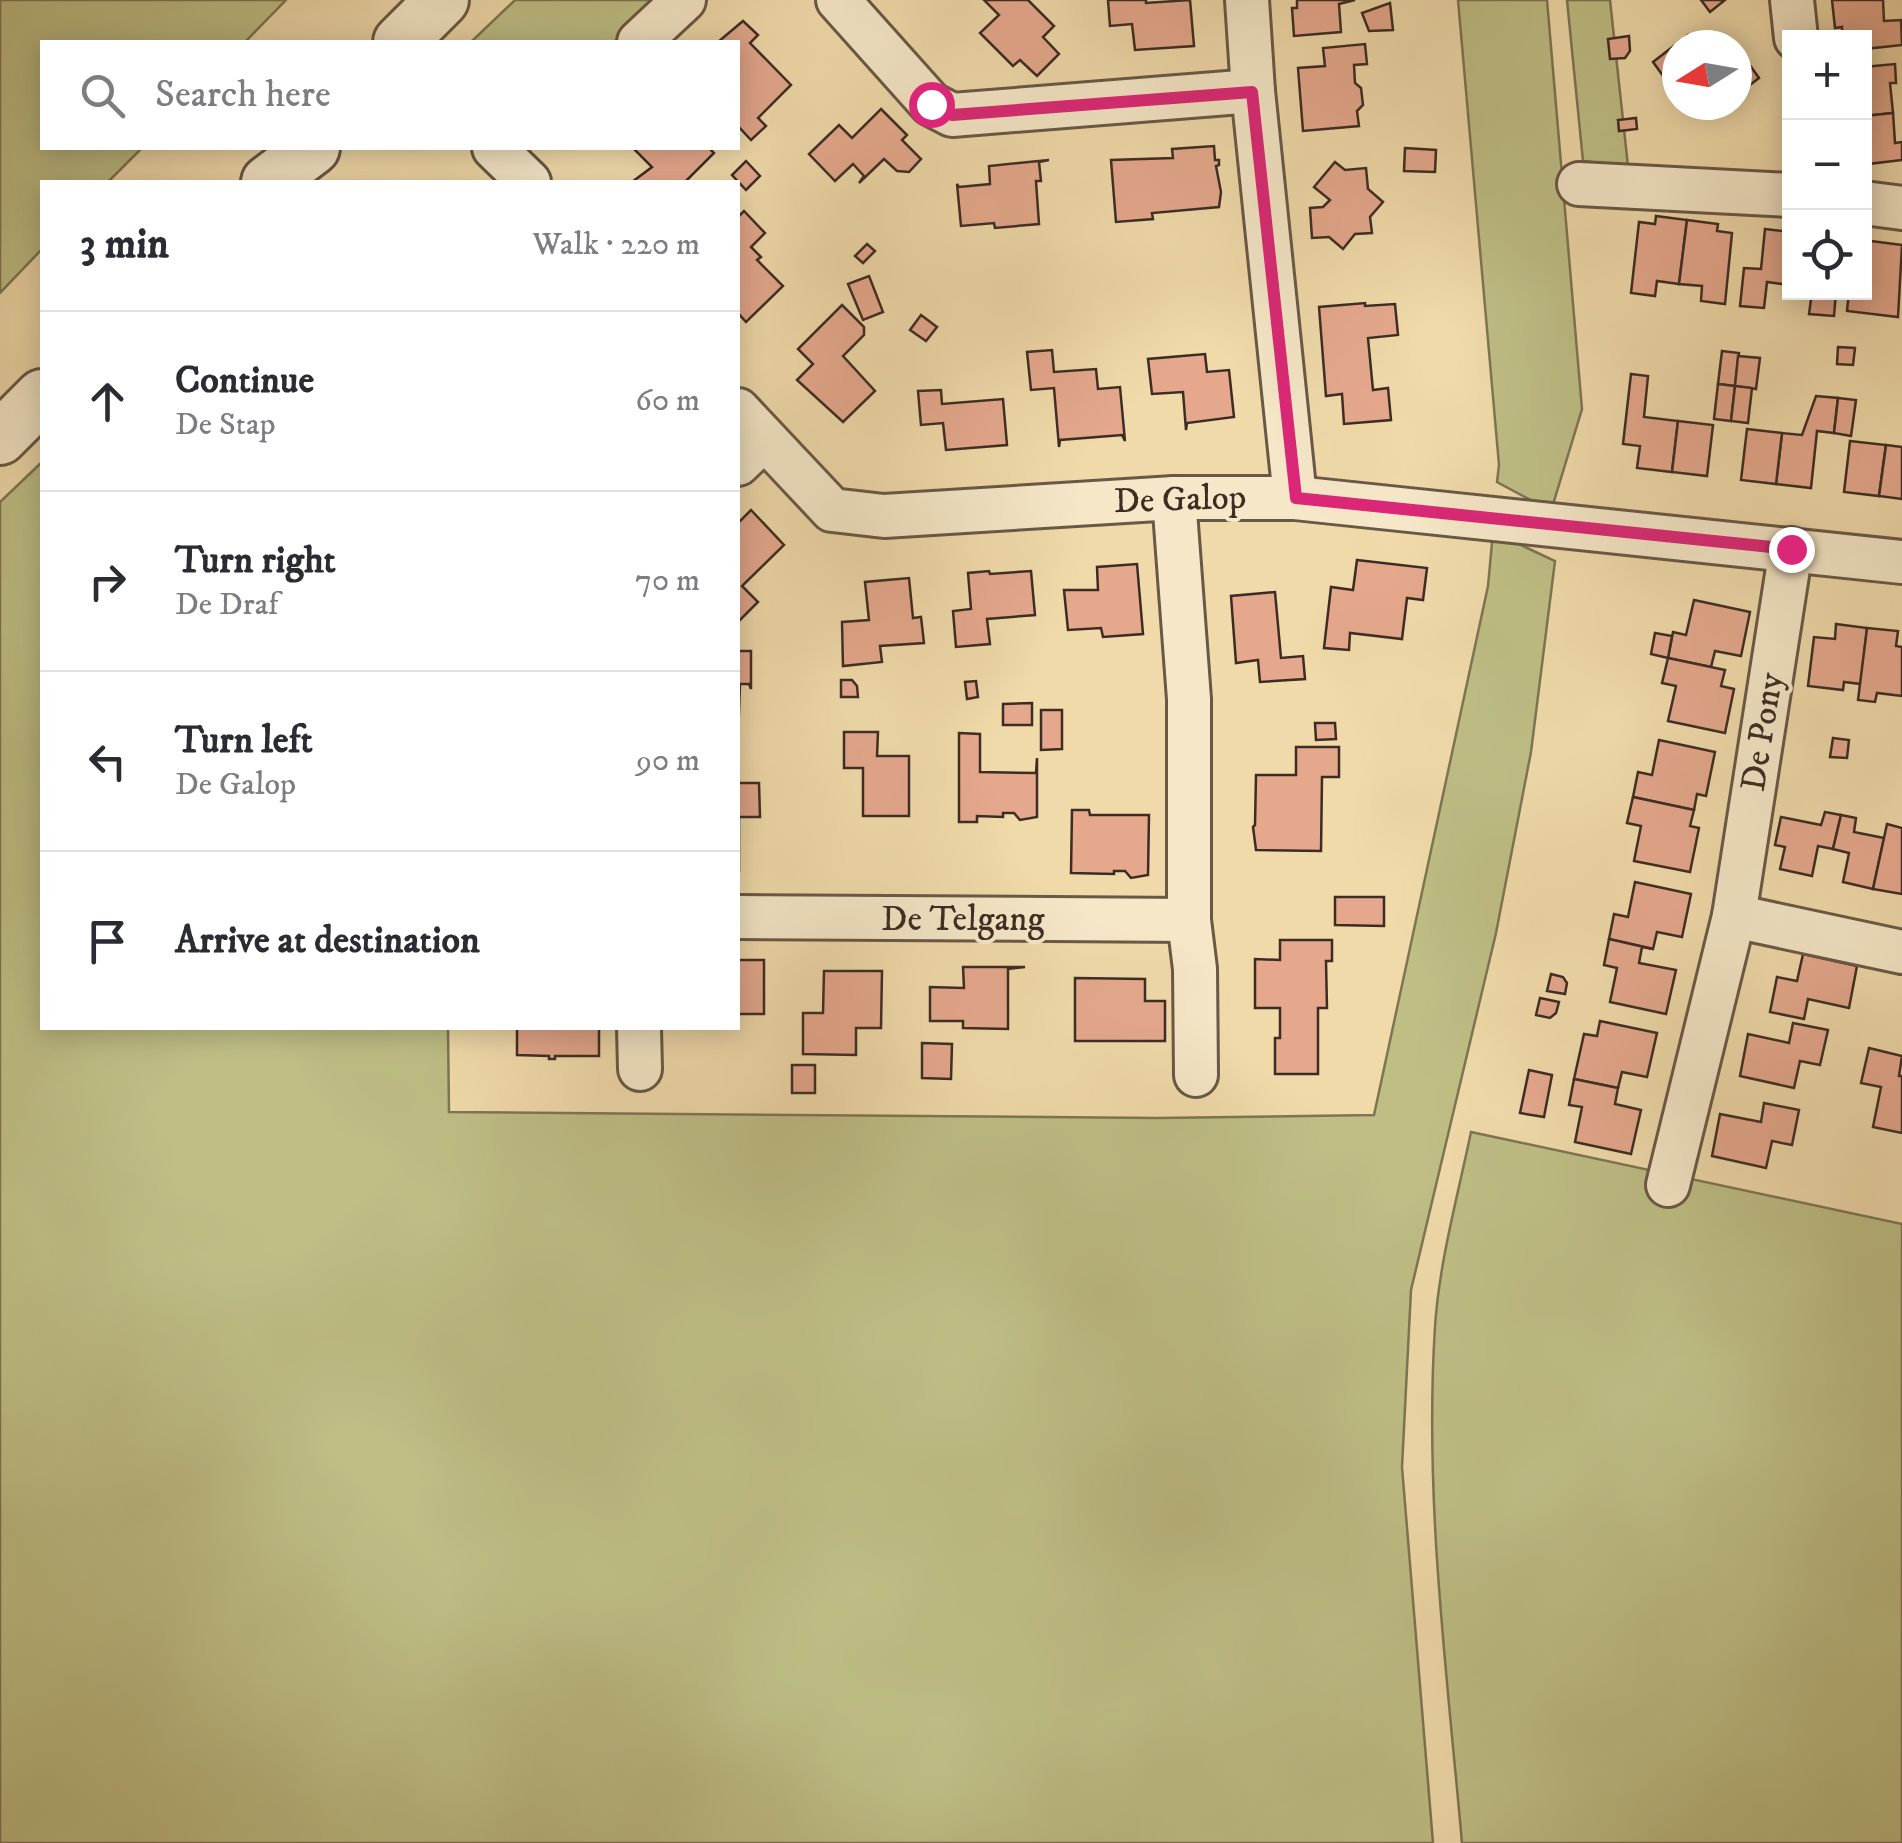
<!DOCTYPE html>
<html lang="en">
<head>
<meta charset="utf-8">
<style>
  :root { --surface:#fff; --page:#f2f2f3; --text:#2b2b33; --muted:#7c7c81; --line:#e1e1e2 }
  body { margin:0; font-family:"IM FELL DW Pica",serif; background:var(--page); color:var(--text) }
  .controls { position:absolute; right:30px; top:30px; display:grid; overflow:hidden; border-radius:0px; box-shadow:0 5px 25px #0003 }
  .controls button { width:90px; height:90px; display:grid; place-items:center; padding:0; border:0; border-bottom:2px solid var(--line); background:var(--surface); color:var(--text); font:50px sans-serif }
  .compass { position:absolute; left:1662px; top:30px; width:90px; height:90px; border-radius:50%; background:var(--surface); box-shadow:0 5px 25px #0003; rotate:259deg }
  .stop { position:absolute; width:30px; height:30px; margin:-22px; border:8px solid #db2777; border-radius:50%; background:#fff }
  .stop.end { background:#db2777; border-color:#fff; box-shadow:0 2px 10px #0008 }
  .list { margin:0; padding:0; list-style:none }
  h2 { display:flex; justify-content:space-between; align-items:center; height:130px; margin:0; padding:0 40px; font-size:42px }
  h2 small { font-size:32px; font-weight:400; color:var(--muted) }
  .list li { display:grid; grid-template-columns:65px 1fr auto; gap:30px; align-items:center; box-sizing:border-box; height:180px; padding:0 40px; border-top:2px solid var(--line) }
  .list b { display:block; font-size:38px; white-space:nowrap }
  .list p { margin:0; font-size:32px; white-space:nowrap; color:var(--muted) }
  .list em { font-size:32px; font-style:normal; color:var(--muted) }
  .icon { flex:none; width:55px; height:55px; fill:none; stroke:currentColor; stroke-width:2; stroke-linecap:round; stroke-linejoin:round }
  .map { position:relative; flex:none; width:1902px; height:1843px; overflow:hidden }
  .search { position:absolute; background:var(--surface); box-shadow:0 5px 25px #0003; left:40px; top:40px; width:700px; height:110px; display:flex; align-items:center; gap:25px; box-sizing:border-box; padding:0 35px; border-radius:0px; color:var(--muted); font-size:38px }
  .panel { position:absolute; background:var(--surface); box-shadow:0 5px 25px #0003; left:40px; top:180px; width:700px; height:850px; border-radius:0px }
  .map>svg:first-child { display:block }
  .green { fill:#bebe85; stroke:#7d7554; stroke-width:2.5 }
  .building { fill:#e5a88d; stroke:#3c2c24; stroke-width:2.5 }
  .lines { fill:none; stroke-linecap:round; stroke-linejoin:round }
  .minor-casing { stroke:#695846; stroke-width:48 }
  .tertiary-casing { stroke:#695846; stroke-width:58 }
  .minor { stroke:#f5e7c8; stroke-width:42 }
  .tertiary { stroke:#f5e7c8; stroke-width:52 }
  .route { stroke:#db2777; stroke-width:12 }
  .labels { text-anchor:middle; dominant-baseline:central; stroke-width:8; stroke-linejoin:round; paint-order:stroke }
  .street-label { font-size:35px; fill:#3c2c24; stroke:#f5e7c8 }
</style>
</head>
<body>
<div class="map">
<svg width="1902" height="1843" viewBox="0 0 1902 1843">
  <rect width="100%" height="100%" fill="#f0daaa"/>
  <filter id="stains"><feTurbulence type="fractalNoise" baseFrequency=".002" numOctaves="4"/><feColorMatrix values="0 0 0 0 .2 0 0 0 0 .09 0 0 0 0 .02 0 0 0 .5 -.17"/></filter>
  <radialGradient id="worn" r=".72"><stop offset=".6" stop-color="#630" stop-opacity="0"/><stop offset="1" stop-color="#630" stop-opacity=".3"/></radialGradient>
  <g class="green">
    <path d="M0,0h286l-41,42h-203v106h100l-34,34h-66v67l-42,44z"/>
    <path d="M515,0h143l-44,42h-143z"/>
    <path d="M1458,0h89l35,409 -31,102 -54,-29 2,-17z"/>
    <path d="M1567,0h43l18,166 -45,-5z"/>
    <path d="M42,462v566h406l1,84 708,6 217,-3 114,-529 5,-54 62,29 -24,191 -35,181 -85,357 -9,177 31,376h-1433v-1341z"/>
    <path d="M1471,1132l431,92v619h-440c-15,-171 -38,-344 -27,-516 4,-64 23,-132 36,-195z"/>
  </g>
  <g class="building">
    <path d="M984,0h44l26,26 -11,11 16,17 -22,22 -17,-16 -7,6 -33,-33 19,-18z"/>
    <path d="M1108,0h38v3l44,-3 4,46 -59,4 -3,-26 -22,2z"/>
    <path d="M1297,0h58l-16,4 2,28 -47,4 -2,-28h5z"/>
    <path d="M1701,0h24l-15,12z"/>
    <path d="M1832,0h51l1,21 17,-1 1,25 -38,4v-11h-22v-11l-7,1z"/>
    <path d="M1390,3l3,27 -24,1 -7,-18z"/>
    <path d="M743,21l15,14 -8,8 41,42 -33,33 8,8 -15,14 -13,-14v-84h-20z"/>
    <path d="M1688,35l8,10h-19l-3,46 -21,-29z"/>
    <path d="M1629,36l1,15 -5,7 -15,1 -2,-20z"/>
    <path d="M1365,44l2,20 -13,1 1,18 6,5 2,17 -6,6 2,15 -56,5 -5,-63 27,-2 -2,-18z"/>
    <path d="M1737,47l22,31 -22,17z"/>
    <path d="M1895,64l1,19h-6l3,30 -29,3v-49z"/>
    <path d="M881,109l26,26 -5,5 19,19 -12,13 -12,-1 -13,-12 -25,24 5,-7 -11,-12 -18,17 -26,-27 30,-29 13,13z"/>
    <path d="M1893,113l2,30 7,-1v18l-34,4 -4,-48z"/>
    <path d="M1636,118l1,11 -18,2 -1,-11z"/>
    <path d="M1214,146l1,14h4v5l-3,1 5,26 -2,15 -67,6 1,6 -37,3 -5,-62 62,-2 -1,-9z"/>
    <path d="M633,148h76l5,5 -29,29h-53l20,-15z"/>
    <path d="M1405,148l31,2 -1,22 -31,-1z"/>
    <path d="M1049,160l-10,2 2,19h-5l3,43 -44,4 -1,-5 -33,3 -4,-42 2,3 31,-3 -1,-18z"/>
    <path d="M746,161l14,15 -14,14 -14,-15z"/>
    <path d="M1335,162l10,8 21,-2 2,21 15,13 -13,15 2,16 -17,1 -12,15 -14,-12 -17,1 -2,-30 13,-1 7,-7 -16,-13z"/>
    <path d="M744,211l21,22 -14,14 10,10 -4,3 26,26 -37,36 -8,-9v-96z"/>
    <path d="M1656,216l31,4 -8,64 -22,-3 -2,15 -24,-3 8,-71 16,2z"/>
    <path d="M1687,220l31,4 -1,7 15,2 -7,71 -24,-3 1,-15 -23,-2z"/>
    <path d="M1765,229l25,3v53l-23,-3 -3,26 -24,-2 4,-38 17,1z"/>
    <path d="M1871,241l31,4 -4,72 -51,-6 2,-19h15z"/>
    <path d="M867,244l8,7 -12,12 -8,-7z"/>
    <path d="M869,276l14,36 -20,8 -15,-36z"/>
    <path d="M1812,292h24l-2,24 -25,-2z"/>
    <path d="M1365,303v3l30,-2 3,31 -30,3 5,52 15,-2 3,32 -47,4 -2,-30 -16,2 -7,-89z"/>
    <path d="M842,305l22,22v8l-21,21 32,35 -32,31 -46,-42 16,-16 -15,-15z"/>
    <path d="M921,315l16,12 -11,14 -16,-11z"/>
    <path d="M1838,347l17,1 -2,17 -16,-1z"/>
    <path d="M1052,350l2,22 42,-3 2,20 22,-2 5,54 -3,-6 -62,5 -1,7 -5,-59 -23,2 -4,-38z"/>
    <path d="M1722,351l17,2 -4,33 -17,-2z"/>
    <path d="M1205,354l2,18 22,-2 5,47 -47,6 -1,7 -3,-38 -31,2 -4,-35z"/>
    <path d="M1738,356l22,2 -4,31 -21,-3z"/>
    <path d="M1631,374l17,2 -4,41 34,4 -6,51 -35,-4 3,-22 -17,-2z"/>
    <path d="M1718,384l17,2 -4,35 -17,-2z"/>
    <path d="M1735,386l17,2 -4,35 -17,-2z"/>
    <path d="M941,390l1,14 61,-5 4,46 -61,5 -3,-27 -22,2 -3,-34z"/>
    <path d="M1816,396l22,2 -4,35 -17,-2 -6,57 -35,-4 6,-51 20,2z"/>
    <path d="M1838,398l18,2 -5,36 -17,-3z"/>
    <path d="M1678,421l35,4 -6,51 -35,-4z"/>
    <path d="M1747,429l35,4 -6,51 -35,-4z"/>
    <path d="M1850,441l36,4 -7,51 -35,-4z"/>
    <path d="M1886,445l16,2v52l-23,-3z"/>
    <path d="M751,510l33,35 -42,41 16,16 -20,20v-99z"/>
    <path d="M1357,560l70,8 -4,32 -16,-2 -5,41 -52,-6 -1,17 -25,-2 7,-61 22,3z"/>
    <path d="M1137,564l6,70 -40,3 -2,-9 -33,2 -4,-40h34l-1,-23z"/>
    <path d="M989,571l1,3 41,-3 4,44 -48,4 3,25 -34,3 -3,-36 18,-2 -3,-36z"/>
    <path d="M909,578l4,40 8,-1 3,26 -44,3 2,16 -39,4 -1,-44 27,-2 -4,-38z"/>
    <path d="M1275,592l6,66 22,-2 2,23 -45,3 -2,-22 -22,3 -5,-67z"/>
    <path d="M1694,600l56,12 -9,44 -26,-5 -4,16 -43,-9 5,-26 13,3z"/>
    <path d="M1836,624l31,4 -6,56 -17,-2 -1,8 -35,-4 6,-49 21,2z"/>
    <path d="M1867,628l31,3 -2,15 6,1v49l-25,-3 -2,9 -17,-2z"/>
    <path d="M1655,633l17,3 -4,22 -17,-4z"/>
    <path d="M738,651h13v38l-2,-5h-9l-2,54z"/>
    <path d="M1668,658l57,12 -4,16 13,3 -9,44 -57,-12 8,-35 -14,-3z"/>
    <path d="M841,680h11l5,6 1,11h-17z"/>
    <path d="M976,681l2,16 -11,2 -2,-17z"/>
    <path d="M1032,703v22h-29v-21z"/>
    <path d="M1041,710h21v39l-21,1z"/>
    <path d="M1315,723h20l1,16 -20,1z"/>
    <path d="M844,732h34l-1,24h32v60h-46v-48h-19z"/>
    <path d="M959,733l21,1v38l56,1 1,-15v59l-17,3 -6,-7h-11v4l-26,-1v6h-18z"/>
    <path d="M1833,738l16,2 -2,18 -17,-1z"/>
    <path d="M1659,740l56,12 -9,44 -9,-2 -3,16 -61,-13 5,-25 14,3z"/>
    <path d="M1296,747h43v30h-17l-1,74 -65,-1 -3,-23 2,-2 1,-50h40z"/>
    <path d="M738,783h21l1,34h-21v55z"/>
    <path d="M1633,797l61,13 -4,16 9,2 -9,44 -56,-11 7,-35 -14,-3z"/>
    <path d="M1072,810h17l1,5h59l-1,60 -17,3 -6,-7h-11v3l-43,-1z"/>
    <path d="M1825,812l16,3 -8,34 -15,-3 -6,30 -32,-7 5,-22 -10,-2 6,-28 40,8z"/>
    <path d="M1841,815l15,3 -2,14 30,6 -11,51 -30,-7 6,-29 -16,-4z"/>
    <path d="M1887,824l15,4v66l-29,-5z"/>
    <path d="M1635,882l56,12 -9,43 -25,-5 -4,17 -44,-10 5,-25 14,3z"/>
    <path d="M1335,897h49v29l-49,-1z"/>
    <path d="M1609,939l44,10 -11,-2 -3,16 37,7 -10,44 -56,-12 7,-34 -13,-3z"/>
    <path d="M1280,940h52v21h-6l1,47h-9v66h-43v-36h5v-30h-25v-49l25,1z"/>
    <path d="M1803,954l54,12 -8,42 -41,-9 -4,20 -34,-7 7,-35 20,4z"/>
    <rect x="738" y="960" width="26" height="54"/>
    <path d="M963,967h62l-17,2v60l-45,-1v-7h-33v-34l34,1z"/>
    <path d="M824,971h58l-1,57h-25v27l-53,-1v-41h20z"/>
    <path d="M1551,974l12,3 4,6 -2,11 -18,-3z"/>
    <path d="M1075,978l70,1v22h20v40h-90z"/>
    <path d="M1540,998l19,4 -3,11 -6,5 -14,-3z"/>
    <path d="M1600,1021l57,12 -10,44 -25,-5 -4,16 -44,-9 10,-45 13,2z"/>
    <path d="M1793,1023l35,7 -8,35 -20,-4 -6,27 -54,-12 8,-42 41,9z"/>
    <path d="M517,1028h82v28h-44v3h-6v-3l-32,-1z"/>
    <path d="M922,1043l30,1 -1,35 -29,-1z"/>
    <path d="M1869,1048l33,8 -3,20h3v57l-29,-6 8,-40 -20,-4z"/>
    <rect x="792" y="1065" width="23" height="28"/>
    <path d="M1529,1070l23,5 -8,42 -24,-4z"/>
    <path d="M1574,1079l44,9 -3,16 26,6 -10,44 -56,-12 7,-35 -13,-2z"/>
    <path d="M1764,1103l35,7 -7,35 -20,-4 -6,27 -54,-12 8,-42 41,8z"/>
  </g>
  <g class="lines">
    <defs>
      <g id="minor">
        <path d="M838,0l93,104 21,11 301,-24"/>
        <path d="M1247,0l6,91 42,407"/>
        <path d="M1792,0l4,38"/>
        <path d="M639,42l45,-42"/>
        <path d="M494,148l35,34"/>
        <path d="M1579,184l211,11"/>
        <path d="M1864,203l38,5"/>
        <path d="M738,410l94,100 52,6 290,-18h121l607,64"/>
        <path d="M738,464l26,-25"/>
        <path d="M1791,549l-57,367 168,36"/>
        <path d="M738,917l451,3v-221l-15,-201"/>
        <path d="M1189,920l6,49 1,106"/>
        <path d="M639,1028l1,41"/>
        <path d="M1668,1185l66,-269"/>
      </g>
      <g id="tertiary">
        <path d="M400,42l42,-42"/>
        <path d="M268,182l45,-34"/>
        <path d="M0,438l42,-42"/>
      </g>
    </defs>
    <use href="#minor" class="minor-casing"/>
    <use href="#tertiary" class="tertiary-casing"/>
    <use href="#minor" class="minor"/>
    <use href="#tertiary" class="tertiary"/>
  </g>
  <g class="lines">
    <path class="route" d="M931,104l21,11 300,-23 44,406 495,51"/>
  </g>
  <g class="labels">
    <g class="street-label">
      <text transform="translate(1180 500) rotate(-2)">De Galop</text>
      <text transform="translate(1763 732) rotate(-81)">De Pony</text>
      <text x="963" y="920">De Telgang</text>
    </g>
  </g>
  <rect width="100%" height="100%" filter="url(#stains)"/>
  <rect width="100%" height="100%" fill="url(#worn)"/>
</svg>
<div class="controls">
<button>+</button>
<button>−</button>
<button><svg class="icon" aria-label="locate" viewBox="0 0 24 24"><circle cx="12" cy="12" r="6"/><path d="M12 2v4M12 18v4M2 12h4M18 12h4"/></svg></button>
</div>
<svg class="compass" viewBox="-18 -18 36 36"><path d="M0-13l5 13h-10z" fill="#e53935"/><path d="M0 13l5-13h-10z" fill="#7c7c81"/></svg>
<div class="stop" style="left:931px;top:104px"></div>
<div class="stop end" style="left:1791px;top:549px"></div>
<div class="search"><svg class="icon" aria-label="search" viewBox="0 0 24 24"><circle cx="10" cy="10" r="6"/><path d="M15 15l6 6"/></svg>Search here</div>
<section class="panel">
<h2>3 min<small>Walk · 220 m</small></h2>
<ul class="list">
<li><svg class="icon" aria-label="ahead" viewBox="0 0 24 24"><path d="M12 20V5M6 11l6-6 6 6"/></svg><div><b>Continue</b><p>De Stap</p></div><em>60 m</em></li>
<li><svg class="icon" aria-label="right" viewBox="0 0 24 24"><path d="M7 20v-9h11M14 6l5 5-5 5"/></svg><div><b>Turn right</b><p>De Draf</p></div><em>70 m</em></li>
<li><svg class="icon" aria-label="left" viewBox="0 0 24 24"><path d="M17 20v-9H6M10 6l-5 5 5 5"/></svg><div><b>Turn left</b><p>De Galop</p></div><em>90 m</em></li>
<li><svg class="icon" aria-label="arrive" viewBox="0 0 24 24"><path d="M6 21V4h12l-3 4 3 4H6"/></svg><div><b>Arrive at destination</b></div></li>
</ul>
</section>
</div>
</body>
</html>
